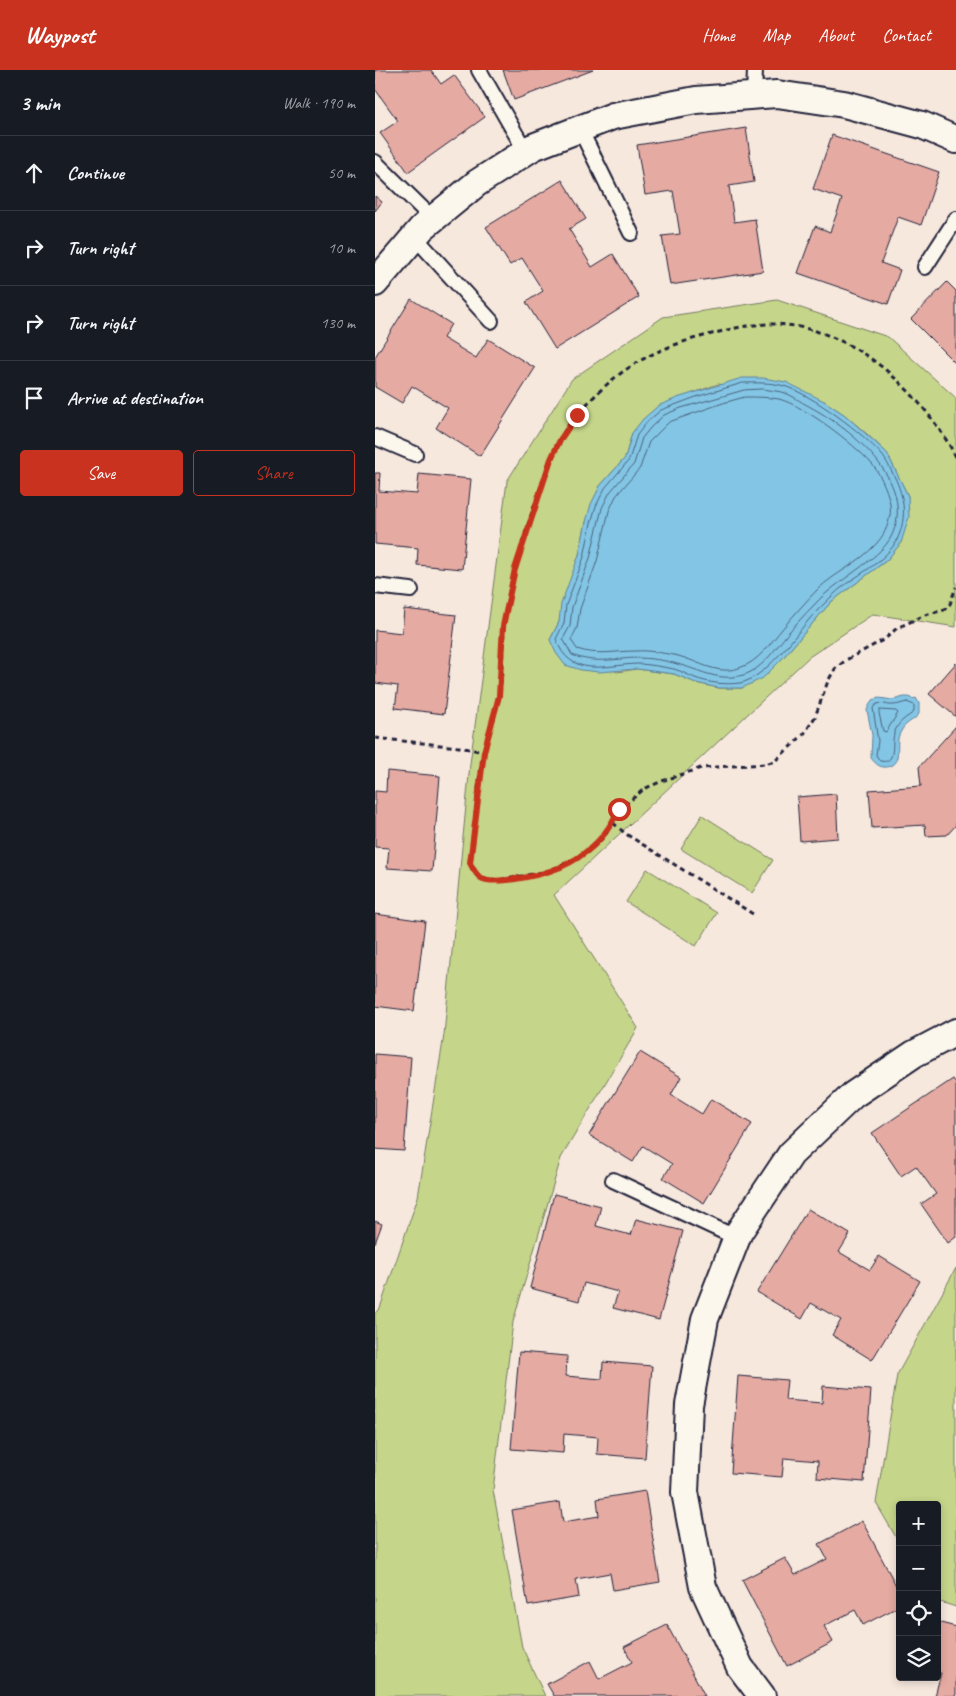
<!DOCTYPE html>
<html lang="en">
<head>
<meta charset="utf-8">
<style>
  :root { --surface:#171b24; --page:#242831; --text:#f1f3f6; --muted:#9ea1a6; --line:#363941; --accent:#c8321e }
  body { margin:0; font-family:Caveat,sans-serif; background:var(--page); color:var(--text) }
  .controls { position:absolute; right:15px; bottom:15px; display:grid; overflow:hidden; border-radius:5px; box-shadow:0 2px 8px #0003 }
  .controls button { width:45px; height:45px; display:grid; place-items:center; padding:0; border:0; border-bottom:1px solid var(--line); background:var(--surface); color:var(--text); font:25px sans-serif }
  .stop { position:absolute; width:15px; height:15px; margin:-11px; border:4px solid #c8321e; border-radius:50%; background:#fff }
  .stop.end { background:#c8321e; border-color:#fff; box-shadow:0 1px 5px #0008 }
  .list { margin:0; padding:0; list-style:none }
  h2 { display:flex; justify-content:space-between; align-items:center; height:65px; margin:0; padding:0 20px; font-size:21px }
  h2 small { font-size:16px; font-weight:400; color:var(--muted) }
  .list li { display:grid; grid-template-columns:32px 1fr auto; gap:15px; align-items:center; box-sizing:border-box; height:75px; padding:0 20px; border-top:1px solid var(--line) }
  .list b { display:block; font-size:19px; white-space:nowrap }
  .list em { font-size:16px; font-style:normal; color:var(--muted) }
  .actions { display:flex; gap:10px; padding:15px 20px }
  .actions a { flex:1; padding:11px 0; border:1px solid var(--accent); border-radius:5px; text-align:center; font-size:18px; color:var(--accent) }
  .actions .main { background:var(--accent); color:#fff }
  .icon { flex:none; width:28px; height:28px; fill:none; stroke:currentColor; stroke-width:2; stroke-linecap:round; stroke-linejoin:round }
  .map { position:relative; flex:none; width:581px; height:1626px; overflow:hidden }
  header { display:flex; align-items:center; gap:30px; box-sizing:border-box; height:70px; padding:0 25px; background:var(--accent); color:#fff }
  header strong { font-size:24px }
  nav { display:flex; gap:28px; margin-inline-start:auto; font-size:18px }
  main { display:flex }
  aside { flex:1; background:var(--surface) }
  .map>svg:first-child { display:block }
  .green { fill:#c5d589; stroke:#747c62; fill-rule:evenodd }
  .water { fill:#83c5e4; stroke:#5c84a0 }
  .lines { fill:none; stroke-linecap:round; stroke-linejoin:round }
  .shore { stroke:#49637f; stroke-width:1 }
  .building { fill:#e5aaa2; stroke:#22223b }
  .service-casing { stroke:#22223b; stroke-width:18 }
  .minor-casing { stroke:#22223b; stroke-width:30 }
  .path { stroke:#22223b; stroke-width:3; stroke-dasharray:5 4; stroke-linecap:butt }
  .service { stroke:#fbf7ec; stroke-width:14 }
  .minor { stroke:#fbf7ec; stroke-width:26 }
  .route { stroke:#c8321e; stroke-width:6 }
</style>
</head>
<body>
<header>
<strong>Waypost</strong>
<nav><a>Home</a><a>Map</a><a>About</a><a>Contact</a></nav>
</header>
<main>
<aside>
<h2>3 min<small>Walk · 190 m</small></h2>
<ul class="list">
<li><svg class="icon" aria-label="ahead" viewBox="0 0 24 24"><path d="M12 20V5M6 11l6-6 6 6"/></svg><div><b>Continue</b></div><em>50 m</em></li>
<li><svg class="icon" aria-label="right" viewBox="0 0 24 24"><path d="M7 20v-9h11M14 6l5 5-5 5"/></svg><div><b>Turn right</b></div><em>10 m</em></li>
<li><svg class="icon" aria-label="right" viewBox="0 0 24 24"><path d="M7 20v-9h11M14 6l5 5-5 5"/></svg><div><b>Turn right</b></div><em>130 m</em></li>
<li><svg class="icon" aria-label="arrive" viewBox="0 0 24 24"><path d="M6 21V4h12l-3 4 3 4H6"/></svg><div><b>Arrive at destination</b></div></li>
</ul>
<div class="actions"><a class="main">Save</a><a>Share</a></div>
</aside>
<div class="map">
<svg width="581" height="1626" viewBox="0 0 581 1626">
  <rect width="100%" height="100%" fill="#f7e8dd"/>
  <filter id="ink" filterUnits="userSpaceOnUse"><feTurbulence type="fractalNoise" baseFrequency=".02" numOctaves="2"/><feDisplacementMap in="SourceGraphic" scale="10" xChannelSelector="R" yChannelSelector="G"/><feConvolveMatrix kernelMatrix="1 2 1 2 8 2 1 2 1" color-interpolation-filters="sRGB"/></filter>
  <g filter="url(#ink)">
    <g class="green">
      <path d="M402,230l111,37 68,61v229l-83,-13 -64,43 -255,238 84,133 -77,130 -48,164 -20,168 29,157 23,49h-170v-383l5,-5 38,-111 26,-162 26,-271 37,-283 65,-102 91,-62zM343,314l106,17 21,14 23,20 19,18 21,43 -7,47 -14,17 -56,42 -50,58 -39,28h-23l-23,-5 -22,-9 -16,-2 -21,-3 -20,3 -67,-32 9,-18 20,-67 7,-33 14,-36 25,-28 7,-25 26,-27z"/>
      <path d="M327,745l71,45 -21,33 -71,-44z"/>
      <path d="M272,799l70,44 -21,33 -70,-44z"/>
      <path d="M581,1198v339l-19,-6v-96h-37v39l-24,-41 21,-128z"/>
    </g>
    <g class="water">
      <path d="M367,308h21l23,4 38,19 21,14 42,38 21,43 1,21 -8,26 -14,17 -56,42 -50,58 -18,18 -21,10h-23l-23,-5 -22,-9 -37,-5 -38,3 -18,-2 -16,-5 -9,-12 -6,-13 9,-18 2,-18 18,-49 7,-33 5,-18 9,-18 25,-28 7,-25 11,-14 15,-13 19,-8z"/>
      <path d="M529,627h5l3,2 4,-1 3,5v11c-6,8 -13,7 -19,19 -6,10 4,30 -13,34 -8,1 -12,-4 -16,-9l1,-23 -5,-25 5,-10 7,-2 14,2z"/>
    </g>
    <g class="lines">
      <g class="shore">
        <path d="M368,313c13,0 28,-1 41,3 29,9 79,47 98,69 4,5 7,11 10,17 12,22 16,44 5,68 -10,19 -34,32 -51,44 -12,9 -22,20 -33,31 -18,20 -47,63 -73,68 -15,2 -31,0 -45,-5 -7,-3 -14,-7 -21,-9 -11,-2 -26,-5 -37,-5 -32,1 -67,15 -81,-25l8,-16 2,-18 18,-48 7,-34 5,-17 9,-18 24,-28 8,-25 10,-13 14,-12 35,-13z"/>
        <path d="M388,319c6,1 13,2 19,3 8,2 16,8 23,12 43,22 114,77 86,133 -12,23 -57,45 -76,67 -9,9 -18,19 -26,28 -14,16 -27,40 -50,44 -23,5 -41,-7 -62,-12 -12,-4 -29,-6 -41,-6 -24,1 -41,6 -64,-3l-9,-16 7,-13 2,-19 18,-49 12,-50 8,-16 24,-28 8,-26 9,-11 13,-12 17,-7 63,-18z"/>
        <path d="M370,327c11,0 23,0 34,2 26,7 74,44 92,64 10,11 22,38 19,52 -2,12 -7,22 -15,30 -16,18 -40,28 -57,44 -12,12 -24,26 -35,39 -13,15 -24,34 -44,40 -23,8 -44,-9 -65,-13 -12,-2 -26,-5 -38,-4 -21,0 -39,5 -59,-2l-6,-9 6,-12 3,-19 17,-48 12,-50 7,-15 24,-28 9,-26 20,-20 54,-19z"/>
        <path d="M532,632l7,3v7c-8,6 -15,9 -19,19 -5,10 3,34 -15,30l-4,-6 2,-14 -5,-33c6,-9 12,-2 20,-3 5,0 9,-2 14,-3z"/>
        <path d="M505,640l16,1 2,2 -12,19 -3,-1 -4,-18z"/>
      </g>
    </g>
    <g class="building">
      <path d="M0,0h56l10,14 13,-9 31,42 -77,55 -28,-39 18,-12 -23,-32z"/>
      <path d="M128,0h90l-79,30z"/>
      <path d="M371,58l8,54 -25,4 5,36 21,-3 8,52 -93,14 -8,-49 18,-2 -7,-43 -28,4 -8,-50z"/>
      <path d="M457,65l107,37 -18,53 -23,-8 -17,46 19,7 -12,34 -90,-31 17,-47 15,6 12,-33 -29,-10z"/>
      <path d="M187,110l24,39 -17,10 23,38 21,-13 26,43 -84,52 -29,-47 17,-11 -21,-33 -12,7 -24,-38z"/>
      <path d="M0,126l7,6 -7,9z"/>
      <path d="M572,212l9,9v73l-45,-45z"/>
      <path d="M36,229l40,25 -8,14 33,20 12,-19 47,29 -55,88 -44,-28 12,-20 -36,-22 -10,17 -27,-16v-30z"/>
      <path d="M0,403h5l-1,18 38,3 2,-20 52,5 -9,90 -45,-4 1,-17 -43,-4z"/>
      <path d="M29,539l52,6 -12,99 -49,-6 3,-22 -23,-3v-53l27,3z"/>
      <path d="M581,593v54l-27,-23z"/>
      <path d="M581,656v99l-9,10 -21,1 -1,-11 -53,3 -3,-38 52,-4 -2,-19z"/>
      <path d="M12,701l53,5 -8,95 -45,-3 2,-20 -14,-1v-56l11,1z"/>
      <path d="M461,724l2,44 -38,3 -3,-44z"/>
      <path d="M0,844l50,7 -11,90 -39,-5z"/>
      <path d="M265,982l41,25 -10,18 31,19 9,-15 41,25 -48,79 -41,-25 9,-14 -29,-18 -10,16 -44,-27z"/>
      <path d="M0,984l36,3 -7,94 -29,-2z"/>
      <path d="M578,1009l3,4v154l-8,6 -27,-39 15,-10 -20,-28 -15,10 -29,-43z"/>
      <path d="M179,1124l47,12 -5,20 35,9 5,-16 47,12 -24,89 -46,-12 5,-16 -34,-9 -5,18 -49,-13z"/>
      <path d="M433,1139l42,25 -11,18 31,18 9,-14 41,25 -48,79 -40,-25 9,-15 -30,-17 -9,16 -45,-27z"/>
      <path d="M0,1151l7,3 -7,19z"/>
      <path d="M144,1282l48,4 -1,20 36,3 1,-17 49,4 -7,92 -48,-4 1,-17 -34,-3 -1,19 -52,-4z"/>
      <path d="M363,1306l49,4 -2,20 37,3 1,-17 48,4 -7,92 -47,-4 1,-17 -34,-3 -2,19 -51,-4z"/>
      <path d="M270,1421l15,91 -47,8 -3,-17 -34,6 3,18 -51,9 -16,-96 48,-8 3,20 36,-6 -2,-17z"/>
      <path d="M487,1451l38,72v13l-37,19 -8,-15 -31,16 9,16 -46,24 -45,-86 43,-22 10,17 32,-16 -8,-15z"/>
      <path d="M562,1552l19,5v69h-21l6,-23 -4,-1z"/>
      <path d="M292,1555l38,71h-151l-7,-12 43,-23 9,18 33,-17 -8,-15z"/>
    </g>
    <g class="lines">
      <defs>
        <g id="service">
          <path d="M104,0l47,82"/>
          <path d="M379,26l1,-26"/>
          <path d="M205,59l51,104"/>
          <path d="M0,92l58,57"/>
          <path d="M40,167l76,84"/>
          <path d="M550,197l31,-48"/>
          <path d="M0,367l40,17"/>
          <path d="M0,516l36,4"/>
          <path d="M238,1110l124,58"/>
        </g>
        <g id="minor">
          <path d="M0,213l47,-55 55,-45 56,-36 80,-31 83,-16 81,-6 67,10 78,21 34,15"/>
          <path d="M387,1626l-22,-29 -37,-80 -18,-95 4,-87 16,-86 34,-87 52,-78 62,-59 61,-41 42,-22"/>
        </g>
      </defs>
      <use href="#service" class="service-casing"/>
      <use href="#minor" class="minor-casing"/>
      <g class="path">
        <path d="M581,387c-36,-68 -107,-134 -188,-133 -26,1 -44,7 -68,13 -48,13 -80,31 -114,68 -10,11 -21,24 -27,37 -12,24 -19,50 -28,74 -11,36 -22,72 -27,108 -3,23 -1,47 -5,70 -3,20 -11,39 -15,58 -7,37 -9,74 -14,111l4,8 6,7 8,2h12l50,-9 27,-13 11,-7 17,-16 15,-26 24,-20 18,-8 39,-13 64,-4 10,-3 29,-27 11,-17 13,-36 7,-12 11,-9 39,-21 12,-11 28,-13 19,-5 6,-6 6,-17"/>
        <path d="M0,668l84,9 25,5"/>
        <path d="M238,753l13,11 127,80"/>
      </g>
      <use href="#service" class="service"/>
      <use href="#minor" class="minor"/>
    </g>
  </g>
  <g class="lines" filter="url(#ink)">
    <path class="route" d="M202,345l-17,25 -9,19 -36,110 -12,57 -4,70 -15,56 -14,111c3,6 6,12 11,15 13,7 55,-2 69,-7 13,-4 26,-11 37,-20 15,-11 24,-25 32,-42"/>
  </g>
</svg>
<div class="controls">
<button>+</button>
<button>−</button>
<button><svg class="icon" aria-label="locate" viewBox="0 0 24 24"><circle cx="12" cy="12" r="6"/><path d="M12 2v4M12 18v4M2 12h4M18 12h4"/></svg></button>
<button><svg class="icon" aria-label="layers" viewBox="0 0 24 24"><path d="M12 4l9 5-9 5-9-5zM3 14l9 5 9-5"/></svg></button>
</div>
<div class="stop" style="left:244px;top:739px"></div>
<div class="stop end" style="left:202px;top:345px"></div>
</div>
</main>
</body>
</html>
